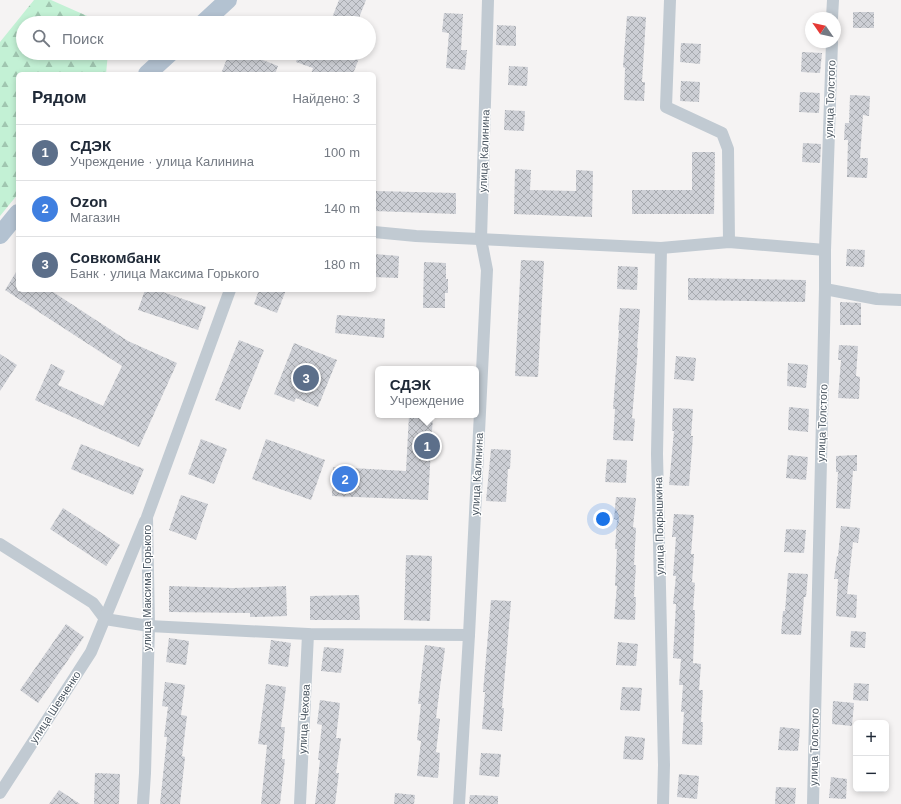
<!DOCTYPE html>
<html lang="ru">
<head>
<meta charset="utf-8">
<style>
  :root { --surface:#fff; --page:#f6f6f7; --text:#1f2937; --muted:#747a83; --line:#e0e1e3; --accent:#1a73e8 }
  body { margin:0; font-family:Arial,sans-serif; background:var(--page); color:var(--text) }
  .controls { position:absolute; right:12px; bottom:12px; display:grid; overflow:hidden; border-radius:6px; box-shadow:0 2px 6px #0003 }
  .controls button { width:36px; height:36px; display:grid; place-items:center; padding:0; border:0; border-bottom:1px solid var(--line); background:var(--surface); color:var(--text); font:20px sans-serif }
  .compass { position:absolute; left:805px; top:12px; width:36px; height:36px; border-radius:50%; background:var(--surface); box-shadow:0 2px 6px #0003; rotate:304deg }
  .you { position:absolute; left:603px; top:519px; width:14px; height:14px; margin:-10px; border:3px solid #fff; border-radius:50%; background:#1a73e8; box-shadow:0 0 0 6px #1a73e833 }
  .badge { display:grid; place-items:center; width:26px; height:26px; border-radius:50%; background:var(--accent); color:#fff; font-size:13px; font-weight:700 }
  .pin { position:absolute; translate:-50% -50%; border:2px solid #fff; box-shadow:0 1px 4px #0006 }
  .popup { position:absolute; left:375px; top:366px; width:104px; height:52px; box-sizing:border-box; display:grid; place-content:center; border-radius:6px; background:var(--surface); filter:drop-shadow(0 1px 3px #0005); font-size:13px; white-space:nowrap; color:var(--muted) }
  .popup b { font-size:15px; color:var(--text) }
  .popup::after { content:''; position:absolute; left:50%; top:100%; margin-left:-8px; border:8px solid transparent; border-top-color:var(--surface) }
  .list { margin:0; padding:0; list-style:none }
  h2 { display:flex; justify-content:space-between; align-items:center; height:52px; margin:0; padding:0 16px; font-size:17px }
  h2 small { font-size:13px; font-weight:400; color:var(--muted) }
  .list li { display:grid; grid-template-columns:26px 1fr auto; gap:12px; align-items:center; box-sizing:border-box; height:56px; padding:0 16px; border-top:1px solid var(--line) }
  .list b { display:block; font-size:15px; white-space:nowrap }
  .list p { margin:0; font-size:13px; white-space:nowrap; color:var(--muted) }
  .list em { font-size:13px; font-style:normal; color:var(--muted) }
  .icon { flex:none; width:22px; height:22px; fill:none; stroke:currentColor; stroke-width:2; stroke-linecap:round; stroke-linejoin:round }
  .map { position:relative; flex:none; width:901px; height:804px; overflow:hidden }
  .search { position:absolute; background:var(--surface); box-shadow:0 2px 6px #0003; left:16px; top:16px; width:360px; height:44px; display:flex; align-items:center; gap:10px; box-sizing:border-box; padding:0 14px; border-radius:22px; color:var(--muted); font-size:15px }
  .panel { position:absolute; background:var(--surface); box-shadow:0 2px 6px #0003; left:16px; top:72px; width:360px; height:220px; border-radius:6px }
  .map>svg:first-child { display:block }
  .forest { fill:url(#forest-firs) }
  .building { fill:url(#building-cross-hatch) }
  .lines { fill:none; stroke-linecap:round; stroke-linejoin:round }
  .street { stroke:#c1cad2; stroke-width:12 }
  .primary { stroke:#b3c2d1; stroke-width:18 }
  .labels { text-anchor:middle; dominant-baseline:central; stroke-width:3; stroke-linejoin:round; paint-order:stroke }
  .street-label { font-size:11px; fill:#4a5661; stroke:#fff }
</style>
</head>
<body>
<div class="map">
<svg width="901" height="804" viewBox="0 0 901 804">
  <defs>
    <pattern id="forest-firs" width="22" height="20" patternUnits="userSpaceOnUse"><rect width="22" height="20" fill="#c3f1d5"/><path d="M5 1l3.5 6h-7zM16 11l3.5 6h-7z" fill="#a0c6b0"/></pattern>
    <pattern id="building-cross-hatch" width="8" height="8" patternUnits="userSpaceOnUse"><rect width="8" height="8" fill="#cdcfd5"/><path d="M0 0l8 8M0 8l8-8" fill="none" stroke="#a8abb0"/></pattern>
  </defs>
  <rect width="100%" height="100%" fill="#f5f3f3"/>
  <path class="forest" d="M34,0h17l52,23h-80v30h85l-2,21h-88v120l-18,22v-174z"/>
  <g class="building">
    <path d="M339,0h27l-9,23h-27z"/>
    <rect x="853" y="12" width="21" height="16"/>
    <path d="M444,13l19,1 -2,36h6l-2,20 -19,-2 3,-35 -7,-1z"/>
    <path d="M627,16l19,1 -4,65h3l-1,19 -20,-1 1,-32 -2,-1z"/>
    <path d="M497,25l19,1v20l-20,-1z"/>
    <path d="M681,43l20,1 -1,20 -20,-2z"/>
    <path d="M802,52l20,1 -2,20 -19,-1z"/>
    <path d="M229,53h16l33,13 -3,8h-54z"/>
    <path d="M299,53h62l-8,21h-42l2,-6 -17,-6z"/>
    <path d="M509,66l19,1 -1,19 -19,-1z"/>
    <path d="M681,81l19,1 -1,20 -19,-1z"/>
    <path d="M800,92l20,1 -1,20 -20,-1z"/>
    <path d="M850,95l20,1 -1,20 -6,-1 -3,43h8l-1,20 -20,-1 1,-37h-4l1,-17h4z"/>
    <path d="M505,110l20,1 -1,20 -20,-1z"/>
    <path d="M803,143l18,1 -1,19 -18,-1z"/>
    <path d="M692,152h23l-1,62h-82v-24h60z"/>
    <path d="M515,169l16,1 -1,20 46,1v-21l17,1 -1,46 -78,-3z"/>
    <path d="M374,191l82,2v21l-82,-3z"/>
    <path d="M847,249l18,1 -1,17 -18,-1z"/>
    <path d="M374,254l25,2 -1,22 -24,-1z"/>
    <path d="M521,260l23,1 -6,116 -23,-1z"/>
    <path d="M424,262l22,1v16h2v14h-3v15h-22z"/>
    <path d="M618,266l20,1 -1,23 -20,-1z"/>
    <path d="M18,269v21h32l78,51 49,22 -38,84 -104,-47 16,-36 14,7 -7,14 45,21 19,-40 -117,-76z"/>
    <path d="M688,278l118,2 -1,22 -117,-2z"/>
    <path d="M145,290h12l49,17 -8,23 -60,-20z"/>
    <path d="M259,290h27l-9,23 -23,-9z"/>
    <path d="M840,302l21,1v22h-21z"/>
    <path d="M620,308l20,1 -3,39h1l-6,70 3,1 -2,22 -20,-1 2,-31h-2l6,-79h-1z"/>
    <path d="M337,315l48,4 -1,19 -49,-5z"/>
    <path d="M239,340l25,10 -24,60 -25,-10z"/>
    <path d="M294,343l43,17 -19,47 -22,-9 -2,4 -20,-8z"/>
    <path d="M839,345l19,1 -2,30 4,1 -1,22 -21,-1 3,-38h-3z"/>
    <path d="M0,354l17,11 -17,26z"/>
    <path d="M676,356l20,2 -2,23 -20,-2z"/>
    <path d="M788,363l20,2 -2,23 -19,-2z"/>
    <path d="M789,407l20,2 -1,23 -20,-2z"/>
    <path d="M673,408l20,1 -2,27h2l-4,50 -20,-1 5,-54h-2z"/>
    <path d="M409,415h24l-5,85 -96,-4 1,-29 73,4z"/>
    <path d="M201,439l26,10 -13,35 -26,-10z"/>
    <path d="M266,439l59,21 -14,40 -59,-21z"/>
    <path d="M81,444l63,25 -11,26 -62,-26z"/>
    <path d="M491,449l20,1 -1,19h-2l-2,33 -20,-1z"/>
    <path d="M788,455l20,2 -2,23 -20,-2z"/>
    <path d="M857,455v16h-4l-3,38 -14,-1 2,-36h-2v-16z"/>
    <path d="M607,459l20,1 -1,23 -21,-1z"/>
    <path d="M181,495l27,9 -12,36 -27,-10z"/>
    <path d="M616,497l20,1 -3,29 3,1 -2,37h2l-2,32h2l-1,23 -21,-1 3,-33h-2l2,-37h-2l2,-29 -3,-1z"/>
    <path d="M63,508l57,37 -14,21 -56,-37z"/>
    <path d="M674,514l20,1 -3,39h3l-2,28 3,1 -2,27h2l-2,53 8,1 -2,26h4l-2,32h2l-1,23 -20,-1 2,-32h-3l2,-27h-4l2,-26 -8,-1 3,-54h-3l3,-28h-3l3,-39h-4z"/>
    <path d="M841,526l19,2 -2,15 -5,-1 -6,52 10,1 -1,23 -20,-2 2,-37h-4l3,-23h1z"/>
    <path d="M786,529l20,1 -2,23 -20,-1z"/>
    <path d="M406,555l26,1 -2,65 -26,-1z"/>
    <path d="M788,573l20,1 -2,23h-2l-3,38 -20,-1 2,-23h2z"/>
    <path d="M169,586l64,2 53,-2 1,30 -37,1v-4l-81,-1z"/>
    <path d="M359,595l1,25h-50v-24z"/>
    <path d="M491,600l20,1 -9,107h2l-2,23 -20,-2 3,-37h-2z"/>
    <path d="M66,624l18,13 -46,66 -18,-13z"/>
    <path d="M851,631l15,1 -1,16 -15,-1z"/>
    <path d="M169,638l20,3 -3,24 -20,-3z"/>
    <path d="M271,640l20,3 -3,24 -20,-3z"/>
    <path d="M618,642l20,2 -2,22 -20,-1z"/>
    <path d="M425,645l20,3 -9,70 4,1 -4,33 4,1 -2,25 -21,-2 4,-35 -4,-1 4,-36h-3z"/>
    <path d="M324,647l20,2 -3,24 -20,-2z"/>
    <path d="M165,682l20,3 -4,30 6,1 -5,40 3,1 -5,47h-20l7,-67h-3l4,-30 -6,-1z"/>
    <path d="M854,683l15,1 -1,17 -15,-1z"/>
    <path d="M266,684l20,3 -5,40h4l-3,32h3l-5,45h-19l6,-59 -9,-1z"/>
    <path d="M622,687l20,1 -2,23 -20,-1z"/>
    <path d="M320,700l20,3 -4,35h5l-5,35h3l-4,31h-20l5,-44h-2l4,-35 -5,-1z"/>
    <path d="M833,701l21,2 -2,23 -20,-2z"/>
    <path d="M780,727l20,2 -2,22 -20,-1z"/>
    <path d="M625,736l20,2 -2,22 -20,-1z"/>
    <path d="M481,753l20,1 -2,23 -20,-2z"/>
    <path d="M95,773l25,1 -1,30h-25z"/>
    <path d="M679,774l20,2 -2,23 -20,-2z"/>
    <path d="M831,777l16,2 -1,20 -17,-1z"/>
    <path d="M776,787l20,1 -1,16h-20z"/>
    <path d="M59,790l21,14h-31z"/>
    <path d="M395,793l20,2 -1,9h-20z"/>
    <path d="M470,795l28,1v8h-29z"/>
  </g>
  <g class="lines">
    <g class="street">
      <path d="M670,0l-4,107 56,26 6,16 1,93"/>
      <path d="M832,18l1,-18"/>
      <path d="M374,232l42,4 245,12 68,-6 96,8"/>
      <path d="M661,248l-4,206 7,311 -1,39"/>
      <path d="M825,289l52,10 24,1"/>
      <path d="M0,544l93,59 12,16 44,7 159,8 161,1"/>
      <path d="M0,793l91,-141 54,-131"/>
      <path d="M143,804l2,-31 4,-147 -2,-109 83,-227"/>
      <path d="M300,804l8,-170"/>
      <path d="M459,804l10,-169 18,-365 -6,-31 7,-239"/>
      <path d="M813,804l12,-515v-39l7,-208"/>
    </g>
    <g class="primary">
      <path d="M203,23l25,-23"/>
      <path d="M147,74l23,-21"/>
      <path d="M0,235l18,-22"/>
    </g>
  </g>
  <g class="labels">
    <g class="street-label">
      <text transform="translate(830 99) rotate(-88)">улица Толстого</text>
      <text transform="translate(484 151) rotate(-88)">улица Калинина</text>
      <text transform="translate(822 423) rotate(-88)">улица Толстого</text>
      <text transform="translate(477 474) rotate(-87)">улица Калинина</text>
      <text transform="translate(659 526) rotate(-91)">улица Покрышкина</text>
      <text transform="translate(147 588) rotate(-90)">улица Максима Горького</text>
      <text transform="translate(55 707) rotate(-57)">улица Шевченко</text>
      <text transform="translate(304 719) rotate(-87)">улица Чехова</text>
      <text transform="translate(814 747) rotate(-89)">улица Толстого</text>
    </g>
  </g>
</svg>
<div class="controls">
<button>+</button>
<button>−</button>
</div>
<svg class="compass" viewBox="-18 -18 36 36"><path d="M0-13l5 13h-10z" fill="#e53935"/><path d="M0 13l5-13h-10z" fill="#747a83"/></svg>
<div class="you"></div>
<div class="pin badge" style="left:427px;top:446px;background:#5c6f8a">1</div>
<div class="popup"><b>СДЭК</b>Учреждение</div>
<div class="pin badge" style="left:345px;top:479px;background:#3f7fe0">2</div>
<div class="pin badge" style="left:306px;top:378px;background:#5c6f8a">3</div>
<div class="search"><svg class="icon" aria-label="search" viewBox="0 0 24 24"><circle cx="10" cy="10" r="6"/><path d="M15 15l6 6"/></svg>Поиск</div>
<section class="panel">
<h2>Рядом<small>Найдено: 3</small></h2>
<ul class="list">
<li><span class="badge" style="background:#5c6f8a">1</span><div><b>СДЭК</b><p>Учреждение · улица Калинина</p></div><em>100 m</em></li>
<li><span class="badge" style="background:#3f7fe0">2</span><div><b>Ozon</b><p>Магазин</p></div><em>140 m</em></li>
<li><span class="badge" style="background:#5c6f8a">3</span><div><b>Совкомбанк</b><p>Банк · улица Максима Горького</p></div><em>180 m</em></li>
</ul>
</section>
</div>
</body>
</html>
